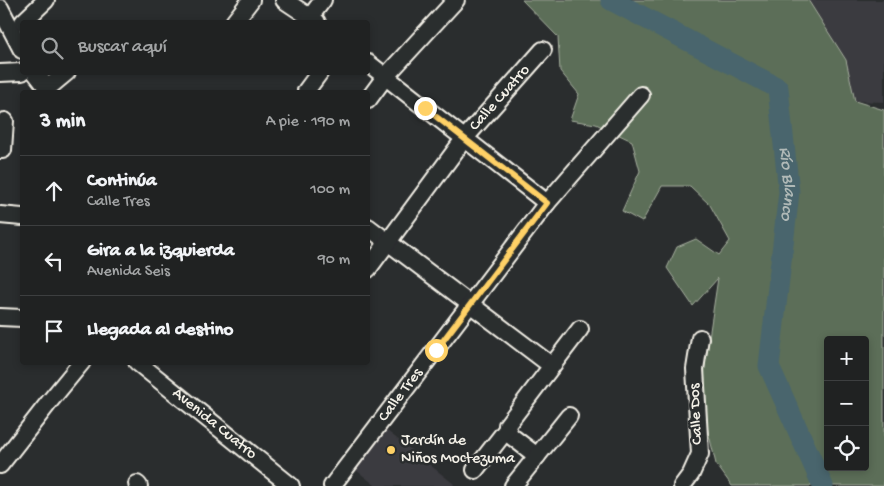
<!DOCTYPE html>
<html lang="es">
<head>
<meta charset="utf-8">
<style>
  :root { --surface:#202222; --page:#2d2f2f; --text:#f1f3f6; --muted:#a2a4a5; --line:#3d3f40 }
  body { margin:0; font-family:"Gochi Hand",sans-serif; background:var(--page); color:var(--text) }
  .controls { position:absolute; right:15px; bottom:15px; display:grid; overflow:hidden; border-radius:5px; box-shadow:0 2px 8px #0003 }
  .controls button { width:45px; height:45px; display:grid; place-items:center; padding:0; border:0; border-bottom:1px solid var(--line); background:var(--surface); color:var(--text); font:25px sans-serif }
  .stop { position:absolute; width:15px; height:15px; margin:-11px; border:4px solid #ffd166; border-radius:50%; background:#fff }
  .stop.end { background:#ffd166; border-color:#fff; box-shadow:0 1px 5px #0008 }
  .list { margin:0; padding:0; list-style:none }
  h2 { display:flex; justify-content:space-between; align-items:center; height:65px; margin:0; padding:0 20px; font-size:21px }
  h2 small { font-size:16px; font-weight:400; color:var(--muted) }
  .list li { display:grid; grid-template-columns:32px 1fr auto; gap:15px; align-items:center; box-sizing:border-box; height:70px; padding:0 20px; border-top:1px solid var(--line) }
  .list b { display:block; font-size:19px; white-space:nowrap }
  .list p { margin:0; font-size:16px; white-space:nowrap; color:var(--muted) }
  .list em { font-size:16px; font-style:normal; color:var(--muted) }
  .icon { flex:none; width:28px; height:28px; fill:none; stroke:currentColor; stroke-width:2; stroke-linecap:round; stroke-linejoin:round }
  .map { position:relative; flex:none; width:884px; height:486px; overflow:hidden }
  .search { position:absolute; background:var(--surface); box-shadow:0 2px 8px #0003; left:20px; top:20px; width:350px; height:55px; display:flex; align-items:center; gap:12px; box-sizing:border-box; padding:0 18px; border-radius:5px; color:var(--muted); font-size:19px }
  .panel { position:absolute; background:var(--surface); box-shadow:0 2px 8px #0003; left:20px; top:90px; width:350px; height:275px; border-radius:5px }
  .map>svg:first-child { display:block }
  .built { fill:#3b3a3f }
  .green { fill:#5b6e58; stroke:#a8b0a0; fill-rule:evenodd }
  .lines { fill:none; stroke-linecap:round; stroke-linejoin:round }
  .river { stroke:#49656d; stroke-width:21 }
  .minor-casing { stroke:#f4f1e8; stroke-width:20 }
  .minor { stroke:#2a2d2e; stroke-width:16 }
  .route { stroke:#ffd166; stroke-width:6 }
  .poi-dot { fill:#ffd166; stroke:#2a2d2e; stroke-width:2 }
  .labels { text-anchor:middle; dominant-baseline:central; stroke-width:5; stroke-linejoin:round; paint-order:stroke }
  .street-label { font-size:16px; fill:#f4f1e8; stroke:#2a2d2e }
  .poi-label { font-size:16px; fill:#f4f1e8; stroke:#2a2d2e; text-anchor:start }
  .water-label { font-size:18px; font-style:italic; fill:#b0b9b7; stroke:#2a2d2e }
</style>
</head>
<body>
<div class="map">
<svg width="884" height="486" viewBox="0 0 884 486">
  <rect width="100%" height="100%" fill="#2a2d2e"/>
  <filter id="ink" filterUnits="userSpaceOnUse"><feTurbulence type="fractalNoise" baseFrequency=".02" numOctaves="2"/><feDisplacementMap in="SourceGraphic" scale="10" xChannelSelector="R" yChannelSelector="G"/><feConvolveMatrix kernelMatrix="1 2 1 2 8 2 1 2 1" color-interpolation-filters="sRGB"/></filter>
  <g filter="url(#ink)">
    <g class="built">
      <path d="M808,0h76v102l-29,-1 -9,-41z"/>
      <path d="M386,430l68,54 -1,2h-77l-20,-16z"/>
    </g>
    <path class="green" d="M522,0h286l38,60 9,41 29,9v376h-152l-16,-22 -13,-54 2,-46 13,-86 -25,28 -26,-38 10,-21 19,-8 23,16 11,-14 -20,-36 -20,-19h-28l-20,36 -20,-11 18,-40 -8,-30 -36,-17 -26,-4 9,-26 -19,-23 -2,-34zM828,340h37v127h-37z"/>
    <g class="lines">
      <path class="river" id="s1" d="M611,0l167,88 11,104 -20,174 54,120"/>
      <defs>
        <g id="minor">
          <path d="M284,0l33,22"/>
          <path d="M0,8l22,42"/>
          <path d="M310,17l13,-17"/>
          <path d="M23,22l23,-22"/>
          <path d="M234,22l17,-22"/>
          <path d="M368,63l179,140"/>
          <path d="M35,72l10,13 4,2 18,-15"/>
          <path d="M0,73l22,-1"/>
          <path d="M306,91l14,-19"/>
          <path d="M368,100l17,-23 71,-77"/>
          <path d="M0,150h3l2,-29"/>
          <path d="M0,215l22,2"/>
          <path d="M368,227l184,139"/>
          <path id="s2" d="M368,269l96,-130 79,-89"/>
          <path d="M0,317l22,1"/>
          <path id="s3" d="M137,362l154,124"/>
          <path d="M507,429l4,7 26,20"/>
          <path d="M0,465l50,-64 32,-39"/>
          <path d="M475,470l32,-41v-4l73,-96"/>
          <path d="M137,484l2,2"/>
          <path id="s4" d="M332,486l215,-283 94,-108"/>
          <path d="M513,486l56,-70"/>
          <path d="M682,486l9,-12 9,-20 -5,-85 5,-31"/>
        </g>
      </defs>
      <use href="#minor" class="minor-casing"/>
      <use href="#minor" class="minor"/>
    </g>
  </g>
  <g class="lines" filter="url(#ink)">
    <path class="route" d="M425,108l122,95 -111,147"/>
  </g>
  <circle class="poi-dot" cx="391" cy="450" r="5"/>
  <g class="labels">
    <g class="street-label">
      <text stroke="none"><textPath href="#s2" startOffset="216">Calle Cuatro</textPath></text>
      <text stroke="none"><textPath href="#s4" startOffset="114">Calle Tres</textPath></text>
      <text transform="translate(697 414) rotate(-93)">Calle Dos</text>
      <text stroke="none"><textPath href="#s3" startOffset="99">Avenida Cuatro</textPath></text>
    </g>
    <g class="poi-label">
      <text x="401" y="441">Jardín de<tspan x="401" dy="18">Niños Moctezuma</tspan></text>
    </g>
    <g class="water-label">
      <text stroke="none"><textPath href="#s1" startOffset="285">Río Blanco</textPath></text>
    </g>
  </g>
</svg>
<div class="controls">
<button>+</button>
<button>−</button>
<button><svg class="icon" aria-label="locate" viewBox="0 0 24 24"><circle cx="12" cy="12" r="6"/><path d="M12 2v4M12 18v4M2 12h4M18 12h4"/></svg></button>
</div>
<div class="stop" style="left:436px;top:350px"></div>
<div class="stop end" style="left:425px;top:108px"></div>
<div class="search"><svg class="icon" aria-label="search" viewBox="0 0 24 24"><circle cx="10" cy="10" r="6"/><path d="M15 15l6 6"/></svg>Buscar aquí</div>
<section class="panel">
<h2>3 min<small>A pie · 190 m</small></h2>
<ul class="list">
<li><svg class="icon" aria-label="ahead" viewBox="0 0 24 24"><path d="M12 20V5M6 11l6-6 6 6"/></svg><div><b>Continúa</b><p>Calle Tres</p></div><em>100 m</em></li>
<li><svg class="icon" aria-label="left" viewBox="0 0 24 24"><path d="M17 20v-9H6M10 6l-5 5 5 5"/></svg><div><b>Gira a la izquierda</b><p>Avenida Seis</p></div><em>90 m</em></li>
<li><svg class="icon" aria-label="arrive" viewBox="0 0 24 24"><path d="M6 21V4h12l-3 4 3 4H6"/></svg><div><b>Llegada al destino</b></div></li>
</ul>
</section>
</div>
</body>
</html>
